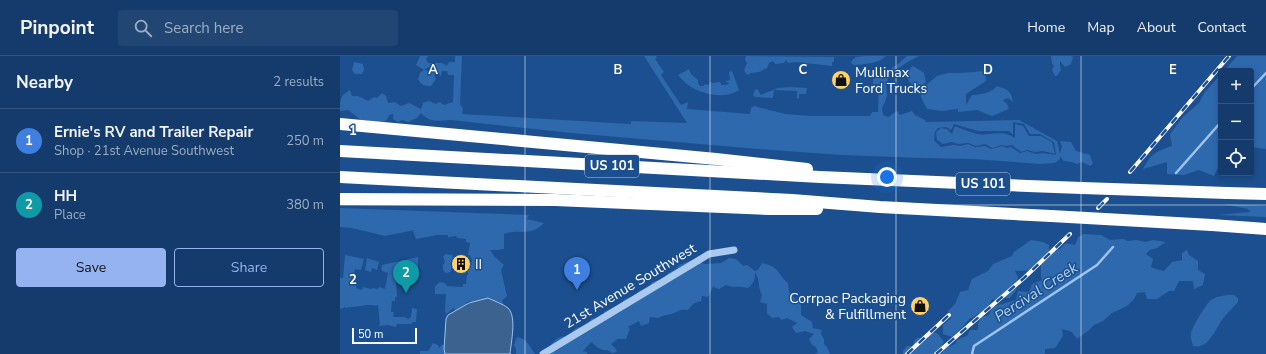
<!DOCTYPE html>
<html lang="en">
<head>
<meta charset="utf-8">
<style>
  :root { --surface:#143b6b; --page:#214673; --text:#f1f3f6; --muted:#9dadc1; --line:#33557e; --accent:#95b2f1 }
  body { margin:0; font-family:"Nunito Sans",sans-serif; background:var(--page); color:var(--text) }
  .controls { position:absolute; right:12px; top:12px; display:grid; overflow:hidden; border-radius:4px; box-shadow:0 2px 6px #0003 }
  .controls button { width:36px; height:36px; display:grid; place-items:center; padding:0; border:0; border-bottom:1px solid var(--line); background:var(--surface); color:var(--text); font:20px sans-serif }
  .scale { position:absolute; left:12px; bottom:10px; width:65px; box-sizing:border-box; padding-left:4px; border:2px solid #fff; border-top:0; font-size:11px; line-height:14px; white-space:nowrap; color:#fff; -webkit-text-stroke:3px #1b4f8f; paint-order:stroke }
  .you { position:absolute; left:547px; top:121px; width:14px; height:14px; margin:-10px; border:3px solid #fff; border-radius:50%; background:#1a73e8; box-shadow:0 0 0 6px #1a73e833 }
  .badge { display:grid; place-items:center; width:26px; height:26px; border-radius:50%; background:var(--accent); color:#fff; font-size:13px; font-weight:700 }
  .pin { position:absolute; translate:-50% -33px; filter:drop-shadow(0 1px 2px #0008) }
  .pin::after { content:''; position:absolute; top:21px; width:14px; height:12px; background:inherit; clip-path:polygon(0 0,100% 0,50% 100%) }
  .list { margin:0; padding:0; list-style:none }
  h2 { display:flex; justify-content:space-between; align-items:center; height:52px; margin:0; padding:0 16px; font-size:17px }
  h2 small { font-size:13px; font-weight:400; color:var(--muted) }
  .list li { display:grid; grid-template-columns:26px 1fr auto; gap:12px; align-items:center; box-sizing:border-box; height:64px; padding:0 16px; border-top:1px solid var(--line) }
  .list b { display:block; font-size:15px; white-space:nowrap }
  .list p { margin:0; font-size:13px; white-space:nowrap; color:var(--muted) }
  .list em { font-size:13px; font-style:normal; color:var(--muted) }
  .actions { display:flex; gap:8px; padding:12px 16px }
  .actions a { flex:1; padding:9px 0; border:1px solid var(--accent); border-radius:4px; text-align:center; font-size:14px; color:var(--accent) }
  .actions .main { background:var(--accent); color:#111 }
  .icon { flex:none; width:22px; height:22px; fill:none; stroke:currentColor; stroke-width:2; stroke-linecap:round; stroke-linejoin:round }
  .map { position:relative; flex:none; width:926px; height:298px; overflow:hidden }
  header { display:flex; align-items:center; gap:24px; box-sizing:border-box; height:56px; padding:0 20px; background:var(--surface); border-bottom:1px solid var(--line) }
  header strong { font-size:19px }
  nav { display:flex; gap:22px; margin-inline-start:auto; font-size:14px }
  .search { width:280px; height:36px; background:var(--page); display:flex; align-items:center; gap:10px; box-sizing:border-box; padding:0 14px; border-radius:4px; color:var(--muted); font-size:15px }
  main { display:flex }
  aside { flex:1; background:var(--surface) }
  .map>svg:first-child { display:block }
  .green { fill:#2e69ad; fill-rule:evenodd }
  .water { fill:#3c6290; stroke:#9cc4f0 }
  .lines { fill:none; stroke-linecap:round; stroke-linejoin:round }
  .stream { stroke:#9cc4f0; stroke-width:2.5 }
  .minor { stroke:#a9c9ee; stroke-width:7 }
  .highway { stroke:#fff; stroke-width:12 }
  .rail-casing { stroke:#fff; stroke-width:4 }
  .rail { stroke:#1b4f8f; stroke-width:2.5; stroke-dasharray:8; stroke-linecap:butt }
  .highway-bridge { stroke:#fff; stroke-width:12 }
  .grid { fill:none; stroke:#fff; stroke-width:1; stroke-opacity:0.55 }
  .labels { text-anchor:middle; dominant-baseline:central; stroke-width:3; stroke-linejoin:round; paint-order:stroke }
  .shield { fill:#1b4f8f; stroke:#bbcadd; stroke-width:1 }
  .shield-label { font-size:13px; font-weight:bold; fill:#fff }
  .poi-label { font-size:14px; fill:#fff; stroke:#1b4f8f; text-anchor:start }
  .street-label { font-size:14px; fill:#fff; stroke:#1b4f8f }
  .water-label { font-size:15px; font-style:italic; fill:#b5d3f5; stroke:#1b4f8f }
  .grid-label { font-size:13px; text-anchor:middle; font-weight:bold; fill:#fff; stroke:#1b4f8f; stroke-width:3; stroke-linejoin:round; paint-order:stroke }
</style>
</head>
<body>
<header>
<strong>Pinpoint</strong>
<div class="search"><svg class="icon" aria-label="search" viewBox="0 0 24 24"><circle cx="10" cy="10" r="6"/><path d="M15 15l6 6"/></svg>Search here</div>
<nav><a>Home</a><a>Map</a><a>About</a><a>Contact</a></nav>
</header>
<main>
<aside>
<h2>Nearby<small>2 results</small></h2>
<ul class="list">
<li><span class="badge" style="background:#3f7fe0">1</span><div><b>Ernie's RV and Trailer Repair</b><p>Shop · 21st Avenue Southwest</p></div><em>250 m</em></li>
<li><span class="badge" style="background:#0f9aa8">2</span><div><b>HH</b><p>Place</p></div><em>380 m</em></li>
</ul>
<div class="actions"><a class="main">Save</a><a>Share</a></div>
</aside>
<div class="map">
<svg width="926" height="298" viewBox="0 0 926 298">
  <rect width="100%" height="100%" fill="#1b4f8f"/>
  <g class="green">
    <path d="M80,0h8l-2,3 2,4h14l4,2v2l3,-5h6v-6h7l-2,48 3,5 -1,5 169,10v-3l56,2 -43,-67h12l1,2 -2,1 9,13 -3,3 20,30 7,-3 -1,7 63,5 1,-6 3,-2 31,8 26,2h59l2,-4h6l1,-28h-6v-5l25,-15 9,-8h12l-8,4 -22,14 -3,12 1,9 -2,7 -3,6 1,7 5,2 9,-6 3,4 12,-4 3,4 10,5 1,2 93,-2 38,21 3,13 2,-8 -2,-5 11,1 5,9 14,4 3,9 -3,2 -8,-4 -5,2 -5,-2 -9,-1 -3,-5v3l-5,4 -15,1 -67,-5 -50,-1 -81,-3 -84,-6 -187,-16 -120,-13c-13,1 -21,3 -30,-7l-4,5 -9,4 -6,-2 -4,2 -5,-3v-5l-4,1 -3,6 -15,2 -3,-3h-7l-13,-10 -8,1c0,-12 0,-15 10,-21l2,6h6l10,5 6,-4 3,1 5,-5 4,3 2,7 7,-1 6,4 8,-3 12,6 2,-6 6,-2 7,3 3,-2 5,3 9,-3 1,-27h-6l-1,-4h-5l-1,5 -5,-2 -2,1 2,4 -5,7c-7,0 -10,-1 -13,-7l2,-6 4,-3 7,1 1,-4h-3l-5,3 -8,-5zM673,66l11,2 6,10h10l14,8 2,13 -13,-2 -7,1 -9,-3 -7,2 -9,-6 -4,1 -5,-2 -11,3 -6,-3 -10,1 -7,-3 -7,2 -8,-1 -12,2 -7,-7 1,-8 3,-4 8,-1 5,3 3,-6 24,7h31l4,4z"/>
    <path d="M406,0l88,1v5h-2v4l-36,-4 -8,1 -2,-3 -2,3 -9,1 -2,-3 -4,2 -2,5 -8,4 -8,1 -3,2 -2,-1 -2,-4 3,-7 -2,-3z"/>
    <path d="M525,0h21c-8,8 -21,8 -32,9l-3,-2 1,-3 3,-2v-1z"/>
    <path d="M711,0h20l2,1 -2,7 -6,3 -5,-6v4l1,5 -4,6h-2l-3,-6 2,-4 -2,-2z"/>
    <path d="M897,0h29v93l-15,-2v-76h-27z"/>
    <path d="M14,6l9,2 1,6 -2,4h-7l-3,-4z"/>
    <path d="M573,10l11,7 2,9 -3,3 -7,2c-7,-3 -9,-8 -9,-16z"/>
    <path d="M349,13l2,5 7,6v3l2,3h3l3,-2 3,1v-2l2,-1 2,1 6,-1 2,1v2h6l2,-2 -4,-2 5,-1 -1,-8 3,-1 7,19 -1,1c-19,10 -48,1 -60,-16z"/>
    <path d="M645,15l1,10 -20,13v11l6,-10c11,-1 17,-1 25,-9 11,4 14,4 16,16l-5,-4 -5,2 4,4 2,5 -17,7 -15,-6 -19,2v-3l-16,2 -15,-2 -6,-12v-8l16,-13 11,-3h13z"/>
    <path d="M881,18v88l-7,14 -15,-6 -15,5 -17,-1v-12l-24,7c9,-16 12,-17 29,-23l-2,-12 13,-17 16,-14 6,-11z"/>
    <path d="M450,31l17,1 -1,6h-7v5l-2,-1v-7l-23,-1 -1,7 -1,1 -17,-1 -2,-2 2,-5 2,-1 4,6 17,-7z"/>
    <path d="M675,68l8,2 6,10h12l11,6 3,12 -12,-3 -8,1 -8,-2 -6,2 -9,-7 -6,1 -4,-1 -10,3 -7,-4 -9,2 -8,-3 -10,1 -6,-2 -9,2 -6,-4 -1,-8 5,-4 6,1 5,5 3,-8c7,3 14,6 22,8 14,2 25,-5 38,4z"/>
    <path d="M883,148l43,2v11l-48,-2 32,-3 -2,-3z"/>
    <path d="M0,152l189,7 -2,4 17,4c-15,15 -25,5 -40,11v15l-7,1h-7l5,7 9,8 -3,5 6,26 -5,5 4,7 -35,-5v-2l-6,2 3,1 -13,9 -1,-5 -8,6 -1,-3 1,-17h-11v-8l5,-4 5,1 2,3 16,1v-3h3l1,-9h1v-5l3,-3 1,-6 -2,-6h-2l2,-12 -4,-1v-3l-9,-1 -1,-2 -7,1 -1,1v-3h-11l-21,4 -3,-8 2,-1 -30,6 -33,-8 -12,-1z"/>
    <path d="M744,178l17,1 9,5 13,-1 5,2 9,-1 8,2 8,-2 13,2 -9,6 -7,2 -4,4 7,5 -2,8 5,2 8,2 8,-9 10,-2v-7l5,-3 2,5 9,6v9l7,4 -2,11 -9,4 -1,-8h-14l-5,10h-5l-12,8h-10l-2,-7 -8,1 -3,6 -7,7 -15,7 -9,8 -9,4 -6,6 -11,8 -5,-7 -10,-3 1,7 -8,12 -10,1v5h-142v-3l4,-5h7l-1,-3 4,-5h6l5,1v-3l5,-4 5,2 6,8 -3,5 -5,4 6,2 3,-5 10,-4 3,-5 9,-3 3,-6h8v-6l3,-7 8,-2 3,-8 24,-7 2,-9 11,1 3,-8 10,-4 -1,-3v-14l5,-6 -7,5 -3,8 -21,1 3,6 -2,13 -6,8h-5l-7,4 -6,-3 -5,13 -10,2 -3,3 -5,2 -7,9 -10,9 -9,-3v-9l8,-7 -3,-7 7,-7 5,-12 8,-2 4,-11 16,-8 5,-7 19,-8 2,-4 17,-12 12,2 6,3v6l11,-2 6,-6 9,2 3,-8z"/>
    <path d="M105,198l8,1 -1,6 -2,3 2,3 -2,5 -4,1 -3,-3v-5l2,-3 -2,-5z"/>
    <path d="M5,199l19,4 -3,11 -6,-1 -3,15 5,2 -1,2 6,2 1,-3 8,2 2,-1 5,1 1,-2 6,2 3,-16 -6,-2v-1l-1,-1 1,-4 36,-8v13l-2,3 -15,-1v4h-3l-2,3 1,18h-2v4h-3l-1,11h3l-1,5h12l3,2 3,-2 1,-9 5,1 -1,13h-3l-2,2h-14l-1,3 -8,-2 -9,1 -1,-1h2l-2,-20c-4,1 -6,0 -10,0 -8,1 -16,2 -23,3v-2l-1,2 -4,1v-31h3z"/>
    <path d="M27,202l12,4 -2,8 -5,-2 -1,4 -6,-2z"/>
    <path d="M389,202l7,1 7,7 4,-1 8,6 3,-1 4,-7c20,5 13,9 26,20l1,9 12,13v10l11,7 1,6 9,2 -1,4 3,5v5l3,3 3,7h-15l3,-2 -2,-5 -4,-2 -3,-6 5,-5 -9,-3 -9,2 -4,-6 5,-4 -10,-5 -6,2 -2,-3 -7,1 -5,-5v-9l-7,-2 2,-7c-5,-9 -1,-13 -7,-23 0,8 -1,11 -7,16 -8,-2 -15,0 -22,-3l-7,4 -6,-2 -5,10 -6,-1 -1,5 -8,3 -5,6c-9,-1 -8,1 -16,4 -5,1 -9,1 -14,4l-8,-1 -1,6 -8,3 -2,-5 -11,6 2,2 -4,10h-8l-7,5 4,4 2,4 -5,1 -5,-3c-7,1 -11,-4 -16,-8l-8,9 4,1v2h-35l-1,-10 7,-6 10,-3 8,-7 10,-3 6,-7 13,4 -1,-10 16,-8 5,-5 10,-3 4,-5 10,-4 3,-5 11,-3 5,-6 8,-4 3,-4 13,-5 13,4 16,-1z"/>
    <path d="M887,239h7l4,3v4c-4,5 -9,9 -13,14 -9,10 -15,34 -32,30 -1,-5 -3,-8 -2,-13 2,-7 14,-28 20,-33 4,-3 11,-4 16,-5z"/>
    <path d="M177,281c11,2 12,9 18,17h-19v-5l-2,-4z"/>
    <path d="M93,287l5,2 1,3 3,-3 7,-1 5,10h-34v-3h8z"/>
  </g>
  <path class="water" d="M148,242c6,3 15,6 20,10 9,9 3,34 2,46h-65l-1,-5 2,-30 2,-4 21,-12z"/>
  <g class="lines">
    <g class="stream">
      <path d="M911,33l15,-16"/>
      <path d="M836,117l45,-51"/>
      <path d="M632,298l2,-8 123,-81 16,-18"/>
    </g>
    <path class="minor" d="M203,298l166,-100 25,-4"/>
    <g class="highway">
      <path d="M0,68l376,35 91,10"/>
      <path d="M0,95l480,26 208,9 54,2"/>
      <path d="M0,121l452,23 88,7 171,9"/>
      <path d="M887,137l39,1"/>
      <path d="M0,143l215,1 214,9h48"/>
      <path d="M872,169l54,4"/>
    </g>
    <defs>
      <g id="rail">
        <path d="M790,116l99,-116"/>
        <path d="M758,152l9,-9"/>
        <path d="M567,298l42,-39"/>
        <path d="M596,298l88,-76 46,-44"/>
      </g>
    </defs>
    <use href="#rail" class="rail-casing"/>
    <use href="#rail" class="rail"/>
    <g class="highway-bridge">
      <path d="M742,132l145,5"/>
      <path d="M711,160l161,9"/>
    </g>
  </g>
  <path class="grid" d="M185,0v298M370,0v298M556,0v298M741,0v298M0,149h926"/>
  <defs>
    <symbol id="shop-disc" viewBox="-11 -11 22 22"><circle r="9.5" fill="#ffd166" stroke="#1b4f8f"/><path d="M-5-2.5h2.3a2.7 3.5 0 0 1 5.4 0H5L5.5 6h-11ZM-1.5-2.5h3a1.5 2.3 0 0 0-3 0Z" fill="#111"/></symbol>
    <symbol id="building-disc" viewBox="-11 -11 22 22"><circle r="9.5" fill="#ffd166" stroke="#1b4f8f"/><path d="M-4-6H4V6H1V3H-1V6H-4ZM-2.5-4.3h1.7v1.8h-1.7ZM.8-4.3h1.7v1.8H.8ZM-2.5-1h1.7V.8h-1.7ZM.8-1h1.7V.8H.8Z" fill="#111"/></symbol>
  </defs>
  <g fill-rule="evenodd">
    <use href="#shop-disc" x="490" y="13" width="22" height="22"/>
    <use href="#building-disc" x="110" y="197" width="22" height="22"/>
    <use href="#shop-disc" x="569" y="239" width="22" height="22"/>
  </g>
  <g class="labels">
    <g class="shield">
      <rect x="245" y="99" width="54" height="22" rx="3"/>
      <rect x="616" y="117" width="54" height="22" rx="3"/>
    </g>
    <g class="shield-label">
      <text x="272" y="110">US 101</text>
      <text x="643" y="128">US 101</text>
    </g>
    <g class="poi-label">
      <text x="515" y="16">Mullinax<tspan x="515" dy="16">Ford Trucks</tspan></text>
      <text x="135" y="208">II</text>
      <text x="566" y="242" text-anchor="end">Corrpac Packaging<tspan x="566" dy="16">&amp; Fulfillment</tspan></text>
    </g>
    <g class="street-label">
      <text transform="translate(290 230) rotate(-31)">21st Avenue Southwest</text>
    </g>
    <g class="water-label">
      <text transform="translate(696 236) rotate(-33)">Percival Creek</text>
    </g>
  </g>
  <g class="grid-label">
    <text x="93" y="18">A</text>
    <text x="278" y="18">B</text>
    <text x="463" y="18">C</text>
    <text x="648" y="18">D</text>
    <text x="833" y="18">E</text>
    <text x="13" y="79">1</text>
    <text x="13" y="228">2</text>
  </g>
</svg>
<div class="controls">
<button>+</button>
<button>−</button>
<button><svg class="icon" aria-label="locate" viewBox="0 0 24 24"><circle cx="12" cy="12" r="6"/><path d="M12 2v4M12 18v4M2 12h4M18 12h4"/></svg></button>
</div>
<div class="scale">50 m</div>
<div class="you"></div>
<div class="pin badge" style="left:237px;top:234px;background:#3f7fe0">1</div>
<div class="pin badge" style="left:66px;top:237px;background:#0f9aa8">2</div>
</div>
</main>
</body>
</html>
